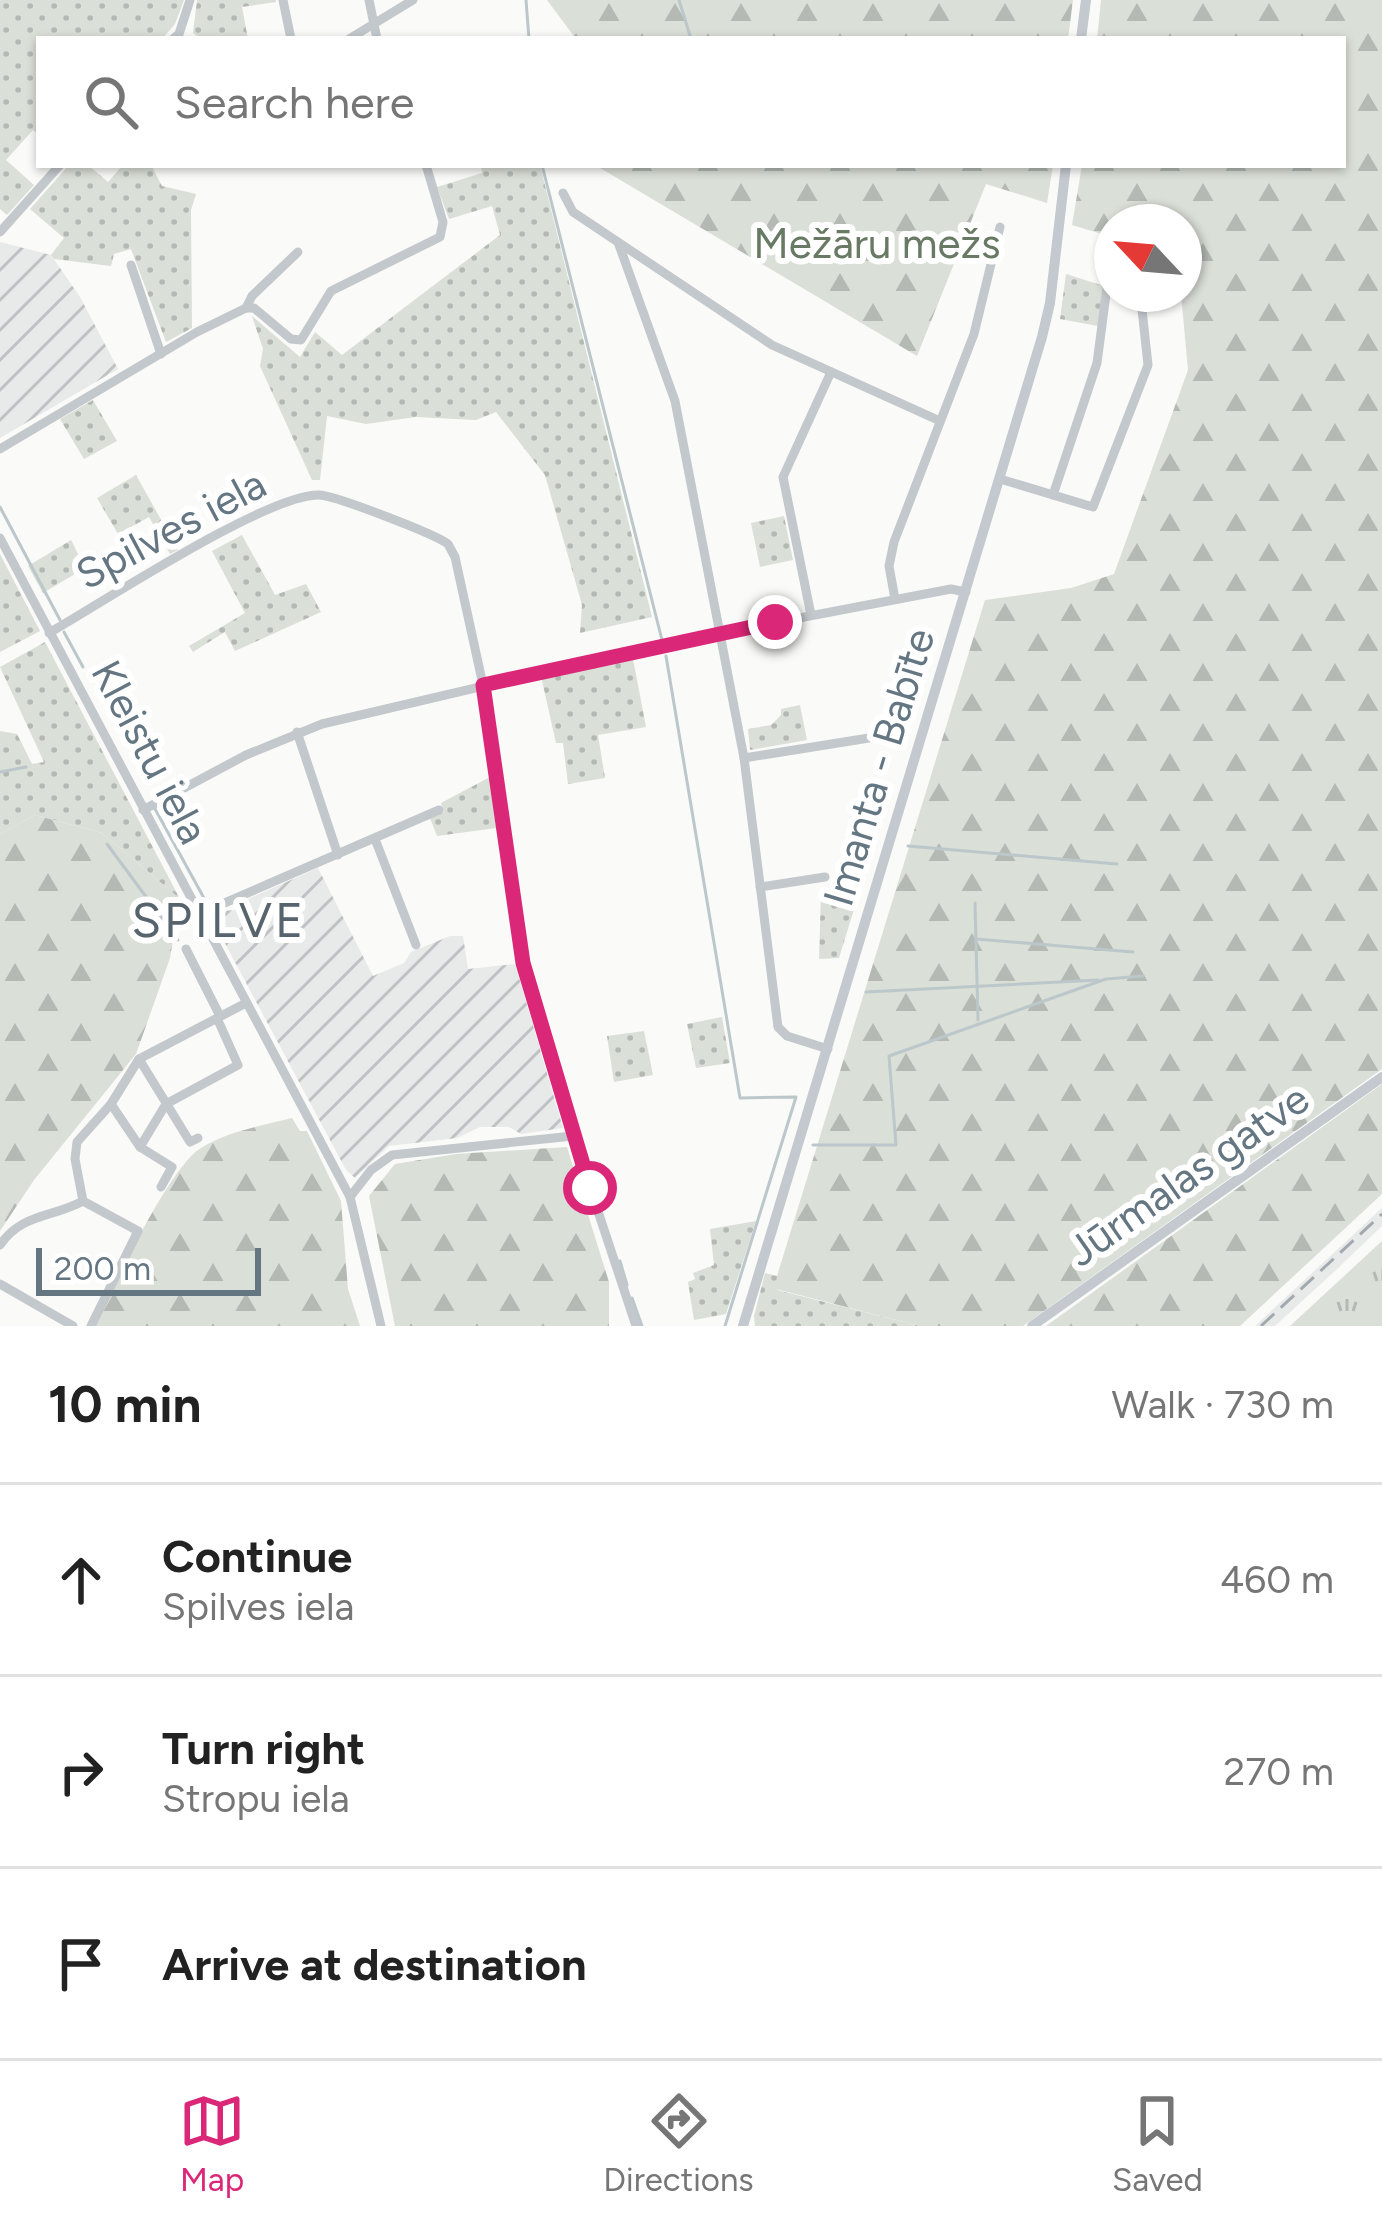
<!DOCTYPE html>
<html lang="en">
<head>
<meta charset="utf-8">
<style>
  :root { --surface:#fff; --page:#f6f6f6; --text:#222; --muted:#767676; --line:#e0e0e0; --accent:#db2777 }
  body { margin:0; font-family:Figtree,sans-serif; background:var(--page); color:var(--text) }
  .compass { position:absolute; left:1094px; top:204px; width:108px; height:108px; border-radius:50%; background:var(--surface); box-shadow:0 3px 9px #0004; rotate:296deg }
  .scale { position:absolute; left:36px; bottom:30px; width:225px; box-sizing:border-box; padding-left:12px; border:6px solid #657683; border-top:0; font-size:33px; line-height:42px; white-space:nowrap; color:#657683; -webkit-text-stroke:9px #fff; paint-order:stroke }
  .stop { position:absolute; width:36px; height:36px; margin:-27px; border:9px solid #db2777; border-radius:50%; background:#fff }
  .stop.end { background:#db2777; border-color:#fff; box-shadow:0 3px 12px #0008 }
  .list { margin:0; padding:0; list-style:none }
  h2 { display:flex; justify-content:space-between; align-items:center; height:156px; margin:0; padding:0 48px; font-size:51px }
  h2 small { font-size:39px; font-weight:400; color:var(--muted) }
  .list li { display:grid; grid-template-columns:78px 1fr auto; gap:36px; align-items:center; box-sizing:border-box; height:192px; padding:0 48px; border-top:3px solid var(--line) }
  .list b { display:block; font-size:45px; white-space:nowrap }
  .list p { margin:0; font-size:39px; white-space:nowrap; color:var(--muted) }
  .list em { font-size:39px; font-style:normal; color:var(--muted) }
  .icon { flex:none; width:66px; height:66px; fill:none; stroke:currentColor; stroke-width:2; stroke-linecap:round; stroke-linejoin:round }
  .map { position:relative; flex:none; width:1382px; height:1326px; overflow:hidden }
  .search { position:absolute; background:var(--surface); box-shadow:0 3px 9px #0004; left:36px; right:36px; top:36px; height:132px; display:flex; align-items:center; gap:30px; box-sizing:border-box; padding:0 42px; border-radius:0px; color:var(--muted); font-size:45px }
  .sheet { height:732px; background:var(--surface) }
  nav { display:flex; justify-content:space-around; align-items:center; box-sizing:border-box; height:168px; border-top:3px solid var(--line); background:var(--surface); font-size:33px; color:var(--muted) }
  nav a { display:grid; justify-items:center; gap:6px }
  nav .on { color:var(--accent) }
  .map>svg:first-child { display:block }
  .built { fill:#e8e9e9 }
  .industrial { fill:url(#industrial-furrows) }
  .grass { fill:url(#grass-dots) }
  .forest { fill:url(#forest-firs) }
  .park { fill:url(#park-tufts) }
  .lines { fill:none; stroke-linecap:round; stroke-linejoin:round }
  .stream { stroke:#bbc7cb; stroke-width:3 }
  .minor { stroke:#c3c8cc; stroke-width:9 }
  .major { stroke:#c3c9ce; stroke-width:10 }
  .rail { stroke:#a2aab0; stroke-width:3; stroke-dasharray:18 9; stroke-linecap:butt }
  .route { stroke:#db2777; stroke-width:15 }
  .labels { text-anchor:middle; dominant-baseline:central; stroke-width:12; stroke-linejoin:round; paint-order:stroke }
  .park-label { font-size:42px; fill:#687a64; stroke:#fff }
  .street-label { font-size:42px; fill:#657683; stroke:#fff }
  .quarter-label { font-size:48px; letter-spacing:3px; fill:#57646e; stroke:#fff }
</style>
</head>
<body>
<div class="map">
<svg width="1382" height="1326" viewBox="0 0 1382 1326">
  <defs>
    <pattern id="industrial-furrows" width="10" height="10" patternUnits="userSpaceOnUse" patternTransform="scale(3)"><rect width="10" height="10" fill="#e8e9e9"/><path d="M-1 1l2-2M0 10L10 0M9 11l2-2" fill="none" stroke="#c0c1c2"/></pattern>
    <pattern id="grass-dots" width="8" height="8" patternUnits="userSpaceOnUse" patternTransform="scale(3)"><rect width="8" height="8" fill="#dadfd7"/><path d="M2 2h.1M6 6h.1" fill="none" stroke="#b4b9b4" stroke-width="1.8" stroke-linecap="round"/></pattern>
    <pattern id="forest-firs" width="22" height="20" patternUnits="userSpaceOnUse" patternTransform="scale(3)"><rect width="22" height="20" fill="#dadfd7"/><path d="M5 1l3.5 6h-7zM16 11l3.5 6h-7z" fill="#b4b9b4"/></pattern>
    <pattern id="park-tufts" width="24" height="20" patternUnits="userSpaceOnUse" patternTransform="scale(3)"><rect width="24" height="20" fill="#dadfd7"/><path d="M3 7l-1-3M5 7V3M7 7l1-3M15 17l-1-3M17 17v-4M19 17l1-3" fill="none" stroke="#b4b9b4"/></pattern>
  </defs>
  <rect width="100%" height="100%" fill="#fafaf8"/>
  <path class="built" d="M1382,1208v18l-46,44 -61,56h-20z"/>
  <g class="industrial">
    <path d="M0,242l51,13 29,42 38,72 -118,69z"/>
    <path d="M318,868l55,108 31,-13 7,-11 39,-16h13l5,33 47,-5 48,164 -42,6 -12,-7h-29l-23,11 -68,8 -34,32 -9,-8 -134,-251 5,-8 21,-1 3,-8z"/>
  </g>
  <g class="grass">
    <path d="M0,0h184l-9,24 -13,15h-123v96l-6,-5 -27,30 28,25 -27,30 -7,-6z"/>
    <path d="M197,0h79v2l-34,5 6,32h-46l-9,-6z"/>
    <path d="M69,165h19l20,17 15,-17h28l11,21 34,8 -5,16 1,118 -26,14 -35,-93 -17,5 -3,12 -57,-7 -3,-4 13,-17 -34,-29z"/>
    <path d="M481,165h59l112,452 -72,16 2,-28 -37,-130 -49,-63 -20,8 -60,-3 -50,7 -39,-8 -7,64h-8l-52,-114 3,-17 -11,-33 48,41 15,-25 27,23 158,-120 -8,-29 -43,13 -12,-32 45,-14z"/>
    <path d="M1066,274l38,12 -6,40 -38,-7z"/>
    <path d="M93,400l24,41 -33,18 -24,-40z"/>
    <path d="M136,475l42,75 -8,4 -21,-37 -31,17 -21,-36z"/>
    <path d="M784,516l9,44 -33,7 -9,-44z"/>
    <path d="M242,535l33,60 31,-11 15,28 -86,39 -10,-19 -32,20 -4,-6 56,-33 -33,-62z"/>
    <path d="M71,540l14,28 -42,25 -15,-27z"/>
    <path d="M0,554l40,77 -40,21z"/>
    <path d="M45,642l135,257 -78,-66 -67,-18 -35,19v-103l17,3 15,30 12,-2 -44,-95z"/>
    <path d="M633,659l13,68 -48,8 7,43 -37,6 -5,-41h-7l-15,-67z"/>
    <path d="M800,705l7,35 -57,10 -2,-21 23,-4 10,-10v-6z"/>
    <path d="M490,777l6,51 -59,8 -7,-18 14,-6 -3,-9z"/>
    <path d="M832,885l27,8 -20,65 -20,1 2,-66z"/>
    <path d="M722,1017l8,46 -34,5 -9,-44z"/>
    <path d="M644,1031l9,44 -39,7 -7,-46z"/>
    <path d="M756,1221l-30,93 -32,6 -6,-38 7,-3 -2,-6 21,-8 -4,-36z"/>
    <path d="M765,1273l12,3v14l143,36h-165l-1,-10z"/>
  </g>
  <g class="forest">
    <path d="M547,0h526l-5,39h-492z"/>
    <path d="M1101,0h281v1069l-359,257h-103l-144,-37 1,-13 208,-676 86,-12 43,-14 74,-204 -7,-76 3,-72h-72v15l-40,-12 10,-60h261v-126h-246z"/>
    <path d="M595,165h458l-6,38 -61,-19 -69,172z"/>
    <path d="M35,815l67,18 78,66 -10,59 -34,96 -102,126 -34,51v-397z"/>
    <path d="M1382,1084v110l-142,132h-194z"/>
    <path d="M292,1118l8,13h7l34,70 7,88 12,37h-266c19,-38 75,-159 107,-178 27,-17 60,-22 91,-30z"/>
    <path d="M567,1147l42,135v44h-214l-26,-130 26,-32 61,-10z"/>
  </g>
  <path class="park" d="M1382,1241v85h-92z"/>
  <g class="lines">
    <g class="stream">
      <path d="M526,0l3,39"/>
      <path d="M679,0l12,39"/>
      <path d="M542,165l120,475"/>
      <path d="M0,507l60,113"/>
      <path d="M64,632l19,35"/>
      <path d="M666,656l74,442 56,-1 -71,229"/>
      <path d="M0,772l26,-5"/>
      <path d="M154,807l51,93"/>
      <path d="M107,844l71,96"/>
      <path d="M908,846l209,18"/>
      <path d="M975,903l3,117"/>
      <path d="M976,939l157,13"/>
      <path d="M1107,979l36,-3"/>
      <path d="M866,992l232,-12"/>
      <path d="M813,1145h83l-7,-89 217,-77"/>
      <path d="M620,1261l7,24"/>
      <path d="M632,1298l10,28"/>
    </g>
    <g class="minor">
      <path d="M283,0l8,39"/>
      <path d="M369,0l8,39"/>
      <path d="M173,39l6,-5 11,-34"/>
      <path d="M349,39l64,-39"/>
      <path d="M563,193l10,19 199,133 168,76"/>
      <path d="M0,232l60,-67"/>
      <path d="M618,242l57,159 69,357 34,269 9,9 41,13"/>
      <path d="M131,265l30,89"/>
      <path d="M246,308h8l37,31 10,1 30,-49 109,-54 3,-15 -17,-57"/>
      <path d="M0,449l197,-117 49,-24 6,-12 46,-44"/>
      <path d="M1000,479l93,28 55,-142 -7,-65 -12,-6"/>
      <path d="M1053,495l44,-132 10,-76 5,1"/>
      <path d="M0,538l350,659 31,129"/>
      <path d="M895,599l-6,-33 5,-24 80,-208 26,-107"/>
      <path d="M811,615l-28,-138 48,-105"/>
      <path d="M49,633c53,-30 218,-139 270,-138 15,0 116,39 129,49l7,13 28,128 40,278 50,173 63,190"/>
      <path d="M297,732l41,123"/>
      <path d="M744,758l125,-20"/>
      <path d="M143,810l103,-55 76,-31 341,-80 288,-55 15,3"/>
      <path d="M375,839l41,106"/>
      <path d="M760,887l65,-10"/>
      <path d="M199,914l240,-104"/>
      <path d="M186,949l34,67"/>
      <path d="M139,1059l51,83 8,-4"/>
      <path d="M111,1104l29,43"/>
      <path d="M161,1187l11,-20 -32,-20 26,-43 72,-39 -21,-47"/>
      <path d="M350,1197l21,-27 21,-15 181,-19"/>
      <path d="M0,1245c22,-32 52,-27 83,-44"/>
      <path d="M0,1284l73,42"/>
      <path d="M91,1326l47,-95 -55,-30 -8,-42 2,-17 34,-38 28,-45 107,-56"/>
    </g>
    <g class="major">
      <path d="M1081,39l5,-39"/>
      <path d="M743,1326l299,-989 8,-34 16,-138"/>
      <path d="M1032,1326l350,-249"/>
    </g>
    <path class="rail" d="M1261,1326l121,-112"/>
  </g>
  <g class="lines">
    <path class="route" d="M590,1188l-67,-225 -40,-278 292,-63"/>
  </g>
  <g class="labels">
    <g class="park-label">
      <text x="877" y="243">Mežāru mežs</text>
    </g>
    <g class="street-label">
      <text transform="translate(171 529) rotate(-28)">Spilves iela</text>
      <text transform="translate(150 752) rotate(62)">Kleistu iela</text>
      <text transform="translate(879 767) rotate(-73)">Imanta - Babīte</text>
      <text transform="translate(1188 1175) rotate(-35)">Jūrmalas gatve</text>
    </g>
    <g class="quarter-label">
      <text x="219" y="920">SPILVE</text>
    </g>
  </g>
</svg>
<svg class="compass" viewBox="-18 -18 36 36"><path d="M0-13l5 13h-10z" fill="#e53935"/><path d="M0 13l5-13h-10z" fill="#767676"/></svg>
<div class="scale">200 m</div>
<div class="stop" style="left:590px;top:1188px"></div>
<div class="stop end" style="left:775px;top:622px"></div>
<div class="search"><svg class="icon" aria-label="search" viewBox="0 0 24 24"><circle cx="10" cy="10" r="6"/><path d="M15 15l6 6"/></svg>Search here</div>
</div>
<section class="sheet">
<h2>10 min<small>Walk · 730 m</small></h2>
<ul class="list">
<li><svg class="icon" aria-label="ahead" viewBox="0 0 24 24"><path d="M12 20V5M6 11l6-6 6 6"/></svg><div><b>Continue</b><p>Spilves iela</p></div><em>460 m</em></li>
<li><svg class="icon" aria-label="right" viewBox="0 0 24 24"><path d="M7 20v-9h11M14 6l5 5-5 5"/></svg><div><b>Turn right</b><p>Stropu iela</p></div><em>270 m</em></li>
<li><svg class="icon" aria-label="arrive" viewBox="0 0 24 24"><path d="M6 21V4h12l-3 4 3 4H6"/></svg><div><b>Arrive at destination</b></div></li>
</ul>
</section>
<nav>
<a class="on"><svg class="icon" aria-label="map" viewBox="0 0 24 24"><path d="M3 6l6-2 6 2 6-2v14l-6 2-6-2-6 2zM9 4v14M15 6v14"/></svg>Map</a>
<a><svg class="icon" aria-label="directions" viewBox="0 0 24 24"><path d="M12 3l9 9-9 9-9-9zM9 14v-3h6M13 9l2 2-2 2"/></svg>Directions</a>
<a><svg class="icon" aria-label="saved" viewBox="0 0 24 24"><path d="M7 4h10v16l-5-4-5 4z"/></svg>Saved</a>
</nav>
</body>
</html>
